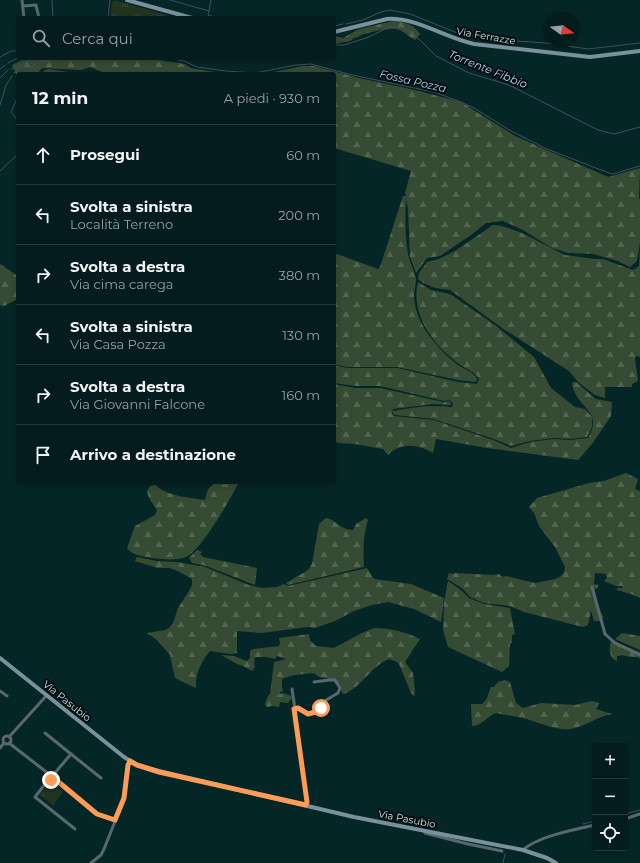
<!DOCTYPE html>
<html lang="it">
<head>
<meta charset="utf-8">
<style>
  :root { --surface:#041c1d; --page:#12292a; --text:#f1f3f6; --muted:#97a1a4; --line:#253a3b }
  body { margin:0; font-family:Montserrat,sans-serif; background:var(--page); color:var(--text) }
  .controls { position:absolute; right:12px; bottom:12px; display:grid; overflow:hidden; border-radius:4px; box-shadow:0 2px 6px #0003 }
  .controls button { width:36px; height:36px; display:grid; place-items:center; padding:0; border:0; border-bottom:1px solid var(--line); background:var(--surface); color:var(--text); font:20px sans-serif }
  .compass { position:absolute; left:544px; top:12px; width:36px; height:36px; border-radius:50%; background:var(--surface); box-shadow:0 2px 6px #0003; rotate:105deg }
  .stop { position:absolute; width:12px; height:12px; margin:-9px; border:3px solid #fd9c56; border-radius:50%; background:#fff }
  .stop.end { background:#fd9c56; border-color:#fff; box-shadow:0 1px 4px #0008 }
  .list { margin:0; padding:0; list-style:none }
  h2 { display:flex; justify-content:space-between; align-items:center; height:52px; margin:0; padding:0 16px; font-size:17px }
  h2 small { font-size:13px; font-weight:400; color:var(--muted) }
  .list li { display:grid; grid-template-columns:26px 1fr auto; gap:12px; align-items:center; box-sizing:border-box; height:60px; padding:0 16px; border-top:1px solid var(--line) }
  .list b { display:block; font-size:15px; white-space:nowrap }
  .list p { margin:0; font-size:13px; white-space:nowrap; color:var(--muted) }
  .list em { font-size:13px; font-style:normal; color:var(--muted) }
  .icon { flex:none; width:22px; height:22px; fill:none; stroke:currentColor; stroke-width:2; stroke-linecap:round; stroke-linejoin:round }
  .map { position:relative; flex:none; width:640px; height:863px; overflow:hidden }
  .search { position:absolute; background:var(--surface); box-shadow:0 2px 6px #0003; left:16px; top:16px; width:320px; height:44px; display:flex; align-items:center; gap:10px; box-sizing:border-box; padding:0 14px; border-radius:4px; color:var(--muted); font-size:15px }
  .panel { position:absolute; background:var(--surface); box-shadow:0 2px 6px #0003; left:16px; top:72px; width:320px; height:412px; border-radius:4px }
  .map>svg:first-child { display:block }
  .grass { fill:url(#grass-tufts) }
  .forest { fill:url(#forest-firs) }
  .lines { fill:none; stroke-linecap:round; stroke-linejoin:round }
  .stream { stroke:#40505f; stroke-width:1 }
  .street { stroke:#59686f; stroke-width:3 }
  .secondary { stroke:#79919c; stroke-width:4 }
  .route { stroke:#fd9c56; stroke-width:5 }
  .labels { text-anchor:middle; dominant-baseline:central; stroke-width:4; stroke-linejoin:round; paint-order:stroke }
  .street-label { font-size:10px; fill:#cee4e5; stroke:#010d0e }
  .water-label { font-size:11px; font-style:italic; fill:#bbd6fd; stroke:#010d0e }
</style>
</head>
<body>
<div class="map">
<svg width="640" height="863" viewBox="0 0 640 863">
  <defs>
    <pattern id="grass-tufts" width="24" height="20" patternUnits="userSpaceOnUse"><rect width="24" height="20" fill="#223420"/><path d="M3 7l-1-3M5 7V3M7 7l1-3M15 17l-1-3M17 17v-4M19 17l1-3" fill="none" stroke="#374836"/></pattern>
    <pattern id="forest-firs" width="22" height="20" patternUnits="userSpaceOnUse"><rect width="22" height="20" fill="#364b33"/><path d="M5 1l3.5 6h-7zM16 11l3.5 6h-7z" fill="#526550"/></pattern>
  </defs>
  <rect width="100%" height="100%" fill="#052627"/>
  <g class="grass">
    <path d="M114,0l63,18h-67l2,-15z"/>
    <path d="M49,783h4l10,9 -10,13 -13,-10z"/>
  </g>
  <g class="forest">
    <path d="M397,20l16,6 7,8 -5,6c-6,-3 -12,-10 -19,-11 -7,-1 -33,4 -38,8l-4,1 -4,3 -16,3v-8l9,2 16,-9z"/>
    <path d="M26,58h118l41,6 6,4 36,6h-120l-17,-7 -9,3 -39,-2 -5,6h-19v4l-6,-13z"/>
    <path d="M303,66h11l45,12 56,12 46,12 54,34 93,41 32,-9 -1,30 1,2v42l-3,19 -7,6 -12,-6 -25,-7 -25,-1 -16,-5 -29,-18 -20,-9 -17,2 -15,12 -31,21 -13,2 -11,15 -6,-16 -2,-48 -2,-10c-1,17 -1,37 2,55 1,7 8,20 8,26 0,5 -2,10 -2,15 0,18 10,36 22,49 6,8 14,15 22,21 6,4 16,7 19,14l-1,3 -18,-2 -61,-13h-50l-13,-3v-50l2,-4 -2,-10v-47l44,16 2,-2 23,-71h3l-1,-3 6,-22 -77,-23v-74h-70z"/>
    <path d="M49,69l32,5h-40l4,-4z"/>
    <path d="M493,225l9,1 20,7 43,22 30,4h8l30,11 6,-4 1,-16v107l-4,-1 -1,3 3,22 -6,3v3h-27v11l-10,-3 -16,-12 -10,-12 -11,-7 -56,-36 -52,-38 -15,-2 -12,-5 -5,-4 1,-6 8,-11 12,-3 16,-8z"/>
    <path d="M0,264l18,12v23l-14,7 -4,-1z"/>
    <path d="M418,282l13,8 19,4 45,31 39,32 17,31 24,19 10,2 7,8v10l-5,10 -17,2 -17,-1 -23,3 -19,5 -17,-7 -60,-20 -39,-4 -2,-1v-3c22,-4 37,-6 59,-4l1,-4 -4,-3 -5,1 -64,-15h-25l-21,-3v-18l13,3h50l61,14 19,2 2,-5c-4,-7 -13,-10 -20,-15 -25,-18 -49,-49 -41,-82z"/>
    <path d="M573,382h3l20,17 16,3 -1,14 -19,28 -14,16 -91,-12 -51,-9 -3,14c-14,-9 -33,-11 -45,2l-5,-6 -28,-5 -17,-1 -4,-2v-57l21,4h25l45,10 19,4 5,-1 2,2v2l-18,-1 -40,5 -1,5 2,2 40,4 59,20 18,8 19,-6 23,-3 17,1 18,-2c16,-28 -11,-29 -16,-54z"/>
    <path d="M626,473l12,6 -3,10 5,2v107l-9,-4 -14,-4v-2h5l1,-2h-7l-12,-5 3,-3 -1,-4 -11,-1 -1,11 4,1v3l-3,1c0,10 4,19 8,28l-2,4h-7l-3,-10 -3,14 -5,2 -59,-15 -14,-6 -26,-3 -14,-6 -8,-9 -15,-9 2,-6 4,1 2,-1 38,2 6,-1 3,3 4,-1 29,7 20,-4 6,-3 3,-4 1,-5 -10,-20 -16,-21 -5,-13 -5,-6 8,-9 52,-15 15,-2z"/>
    <path d="M216,482h23c-8,16 -38,69 -53,75 -11,4 -23,2 -34,1 -9,-2 -19,-2 -25,-10l8,-22 20,-11 2,-4c-3,-7 -9,-12 -10,-20l3,-5 5,-1c12,11 35,13 50,15l3,-11z"/>
    <path d="M326,518c11,2 12,11 27,12l3,-6 10,-6 2,2c-5,16 -5,31 -4,47l-76,18 -2,-2 22,-13 4,-6 7,-40z"/>
    <path d="M197,550l5,2 -2,2 3,3 54,11 -2,17 -49,-19 -14,-3 -3,-5z"/>
    <path d="M137,557l20,4 20,1 28,5 44,18 13,3 15,-1 7,-3 4,2 79,-18 7,11 37,5 33,14 -3,24 -27,-13 -26,-7 -16,3 -18,6 -19,10 -20,7 -7,-1 -46,6 -25,-2v22l-6,1 -21,-3c-9,12 -15,22 -14,37l-9,-4 -12,-6 -5,-23 -13,-15 -10,-7 18,-3 4,-2 4,-5 5,-15 11,-17 3,-6v-6l-14,-8 -9,-3h-12l-22,-7z"/>
    <path d="M448,581l13,9 8,8 15,6 26,4 5,26 -3,1v7l-2,2 -1,22 -7,6 -54,-25 -5,-17 1,-27z"/>
    <path d="M374,628c17,0 31,4 46,11l-15,23 8,11 2,18 -1,5 -3,-3 -12,-29 -2,-2 -8,-3c-18,7 -27,28 -45,35l-2,-1 -3,-10 -3,1c-6,-9 -15,-3 -22,-11l-20,2 -12,4v7l1,5 -3,1 -1,2 4,-1 8,3 1,2 -4,5 -8,-1 -1,5 -7,-1 -5,1 -2,-3 3,-8 2,-2 4,-32 12,-3 -9,-3 -2,3 -9,-2h-11l-1,6 1,4 -3,4 -9,-5 -6,-2 -16,-9 12,1 14,5 3,-3v-7l3,-2 26,-3 1,-3 -1,-5 30,-4 1,6 6,6 18,2 26,-14z"/>
    <path d="M622,633l18,3v14l-25,-11z"/>
    <path d="M612,639l8,5 20,8v6c-7,-2 -13,-1 -19,-3l-1,1h-3v5c-9,-3 -8,-15 -5,-22z"/>
    <path d="M505,680l5,2 6,21 7,5 18,-5 34,2 17,-4 7,2 -3,6 16,5c-14,2 -26,12 -41,15 -14,2 -33,-7 -48,-11 -9,-2 -18,-3 -27,-5 -9,3 -14,13 -24,13l-1,-22h11l4,-4 5,-13h3l4,-5z"/>
  </g>
  <g class="lines">
    <g class="stream">
      <path d="M52,0l1,18"/>
      <path d="M170,0l39,11 -1,4 9,3"/>
      <path d="M209,11l2,-11"/>
      <path d="M108,18l2,-18"/>
      <path d="M346,24l17,-4 18,-8 9,-2 20,4 50,20 40,6 46,3 42,6 52,-6"/>
      <path d="M334,26l9,-2"/>
      <path d="M334,45h10l25,-8 20,-10 15,1 17,13 15,15 33,17 40,12 89,45 16,4 26,-7"/>
      <path d="M0,57l11,-6h7"/>
      <path d="M168,58l16,3 13,6 29,4 29,2 41,-8 15,-1 41,11 82,17 27,10 13,6 37,23 36,18 62,24 4,1 27,-8"/>
      <path d="M8,63l10,-5"/>
      <path d="M0,69l5,-4"/>
      <path d="M11,69l25,-11"/>
      <path d="M14,73l6,-5 24,-10"/>
      <path d="M28,74c4,-14 19,-12 31,-16"/>
      <path d="M0,78l8,-8"/>
      <path d="M18,96l-7,16 7,9"/>
      <path d="M0,105l6,-20 6,-9"/>
      <path d="M0,171l18,-17"/>
      <path d="M625,814l15,-4"/>
      <path d="M583,824l12,-3"/>
      <path d="M503,863l2,-9"/>
    </g>
    <g class="street">
      <path d="M22,0l2,18"/>
      <path d="M23,6l13,-1 3,13"/>
      <path d="M592,587l13,47 10,9 25,12"/>
      <path d="M292,689l3,20"/>
      <path d="M0,691l7,5"/>
      <path d="M45,733l26,21"/>
      <circle cx="7" cy="740" r="4"/>
      <path d="M9,737l38,-42"/>
      <path d="M9,743l40,31"/>
      <path d="M0,748l4,-5"/>
      <circle cx="52" cy="777" r="3.5"/>
      <path d="M54,774l17,-20 30,24"/>
      <path d="M49,779l-14,18 40,32"/>
      <path d="M55,779l42,35 18,7"/>
      <path d="M306,805l1,-3 -12,-93 3,-1 10,5 11,-2 4,-9 15,-9 2,-5 -5,-8h-6l-15,2"/>
      <path d="M625,819l15,-5"/>
      <path d="M425,833l43,11 34,7"/>
      <path d="M523,850c13,-13 53,-21 72,-25"/>
      <path d="M91,863l10,-8 3,-6 20,-50 4,-34 2,-4"/>
    </g>
    <g class="secondary">
      <path d="M127,0l65,18"/>
      <path d="M334,32l53,-13c29,-2 58,19 87,25l116,13 50,-6"/>
      <path d="M0,658l124,99 13,8 22,6 195,46 169,33 24,8 9,5"/>
    </g>
  </g>
  <g class="lines">
    <path class="route" d="M51,780l4,-1 42,35 18,6 9,-22 4,-33 2,-4 7,4 22,7 147,33 1,-3 -13,-93 4,-1 10,6 11,-3 2,-3"/>
  </g>
  <g class="labels">
    <g class="street-label">
      <text transform="translate(486 36) rotate(10)">Via Ferrazze</text>
      <text transform="translate(67 701) rotate(39)">Via Pasubio</text>
      <text transform="translate(407 819) rotate(11)">Via Pasubio</text>
    </g>
    <g class="water-label">
      <text transform="translate(488 69) rotate(22)">Torrente Fibbio</text>
      <text transform="translate(413 81) rotate(13)">Fossa Pozza</text>
    </g>
  </g>
</svg>
<div class="controls">
<button>+</button>
<button>−</button>
<button><svg class="icon" aria-label="locate" viewBox="0 0 24 24"><circle cx="12" cy="12" r="6"/><path d="M12 2v4M12 18v4M2 12h4M18 12h4"/></svg></button>
</div>
<svg class="compass" viewBox="-18 -18 36 36"><path d="M0-13l5 13h-10z" fill="#e53935"/><path d="M0 13l5-13h-10z" fill="#97a1a4"/></svg>
<div class="stop" style="left:321px;top:708px"></div>
<div class="stop end" style="left:51px;top:780px"></div>
<div class="search"><svg class="icon" aria-label="search" viewBox="0 0 24 24"><circle cx="10" cy="10" r="6"/><path d="M15 15l6 6"/></svg>Cerca qui</div>
<section class="panel">
<h2>12 min<small>A piedi · 930 m</small></h2>
<ul class="list">
<li><svg class="icon" aria-label="ahead" viewBox="0 0 24 24"><path d="M12 20V5M6 11l6-6 6 6"/></svg><div><b>Prosegui</b></div><em>60 m</em></li>
<li><svg class="icon" aria-label="left" viewBox="0 0 24 24"><path d="M17 20v-9H6M10 6l-5 5 5 5"/></svg><div><b>Svolta a sinistra</b><p>Località Terreno</p></div><em>200 m</em></li>
<li><svg class="icon" aria-label="right" viewBox="0 0 24 24"><path d="M7 20v-9h11M14 6l5 5-5 5"/></svg><div><b>Svolta a destra</b><p>Via cima carega</p></div><em>380 m</em></li>
<li><svg class="icon" aria-label="left" viewBox="0 0 24 24"><path d="M17 20v-9H6M10 6l-5 5 5 5"/></svg><div><b>Svolta a sinistra</b><p>Via Casa Pozza</p></div><em>130 m</em></li>
<li><svg class="icon" aria-label="right" viewBox="0 0 24 24"><path d="M7 20v-9h11M14 6l5 5-5 5"/></svg><div><b>Svolta a destra</b><p>Via Giovanni Falcone</p></div><em>160 m</em></li>
<li><svg class="icon" aria-label="arrive" viewBox="0 0 24 24"><path d="M6 21V4h12l-3 4 3 4H6"/></svg><div><b>Arrivo a destinazione</b></div></li>
</ul>
</section>
</div>
</body>
</html>
